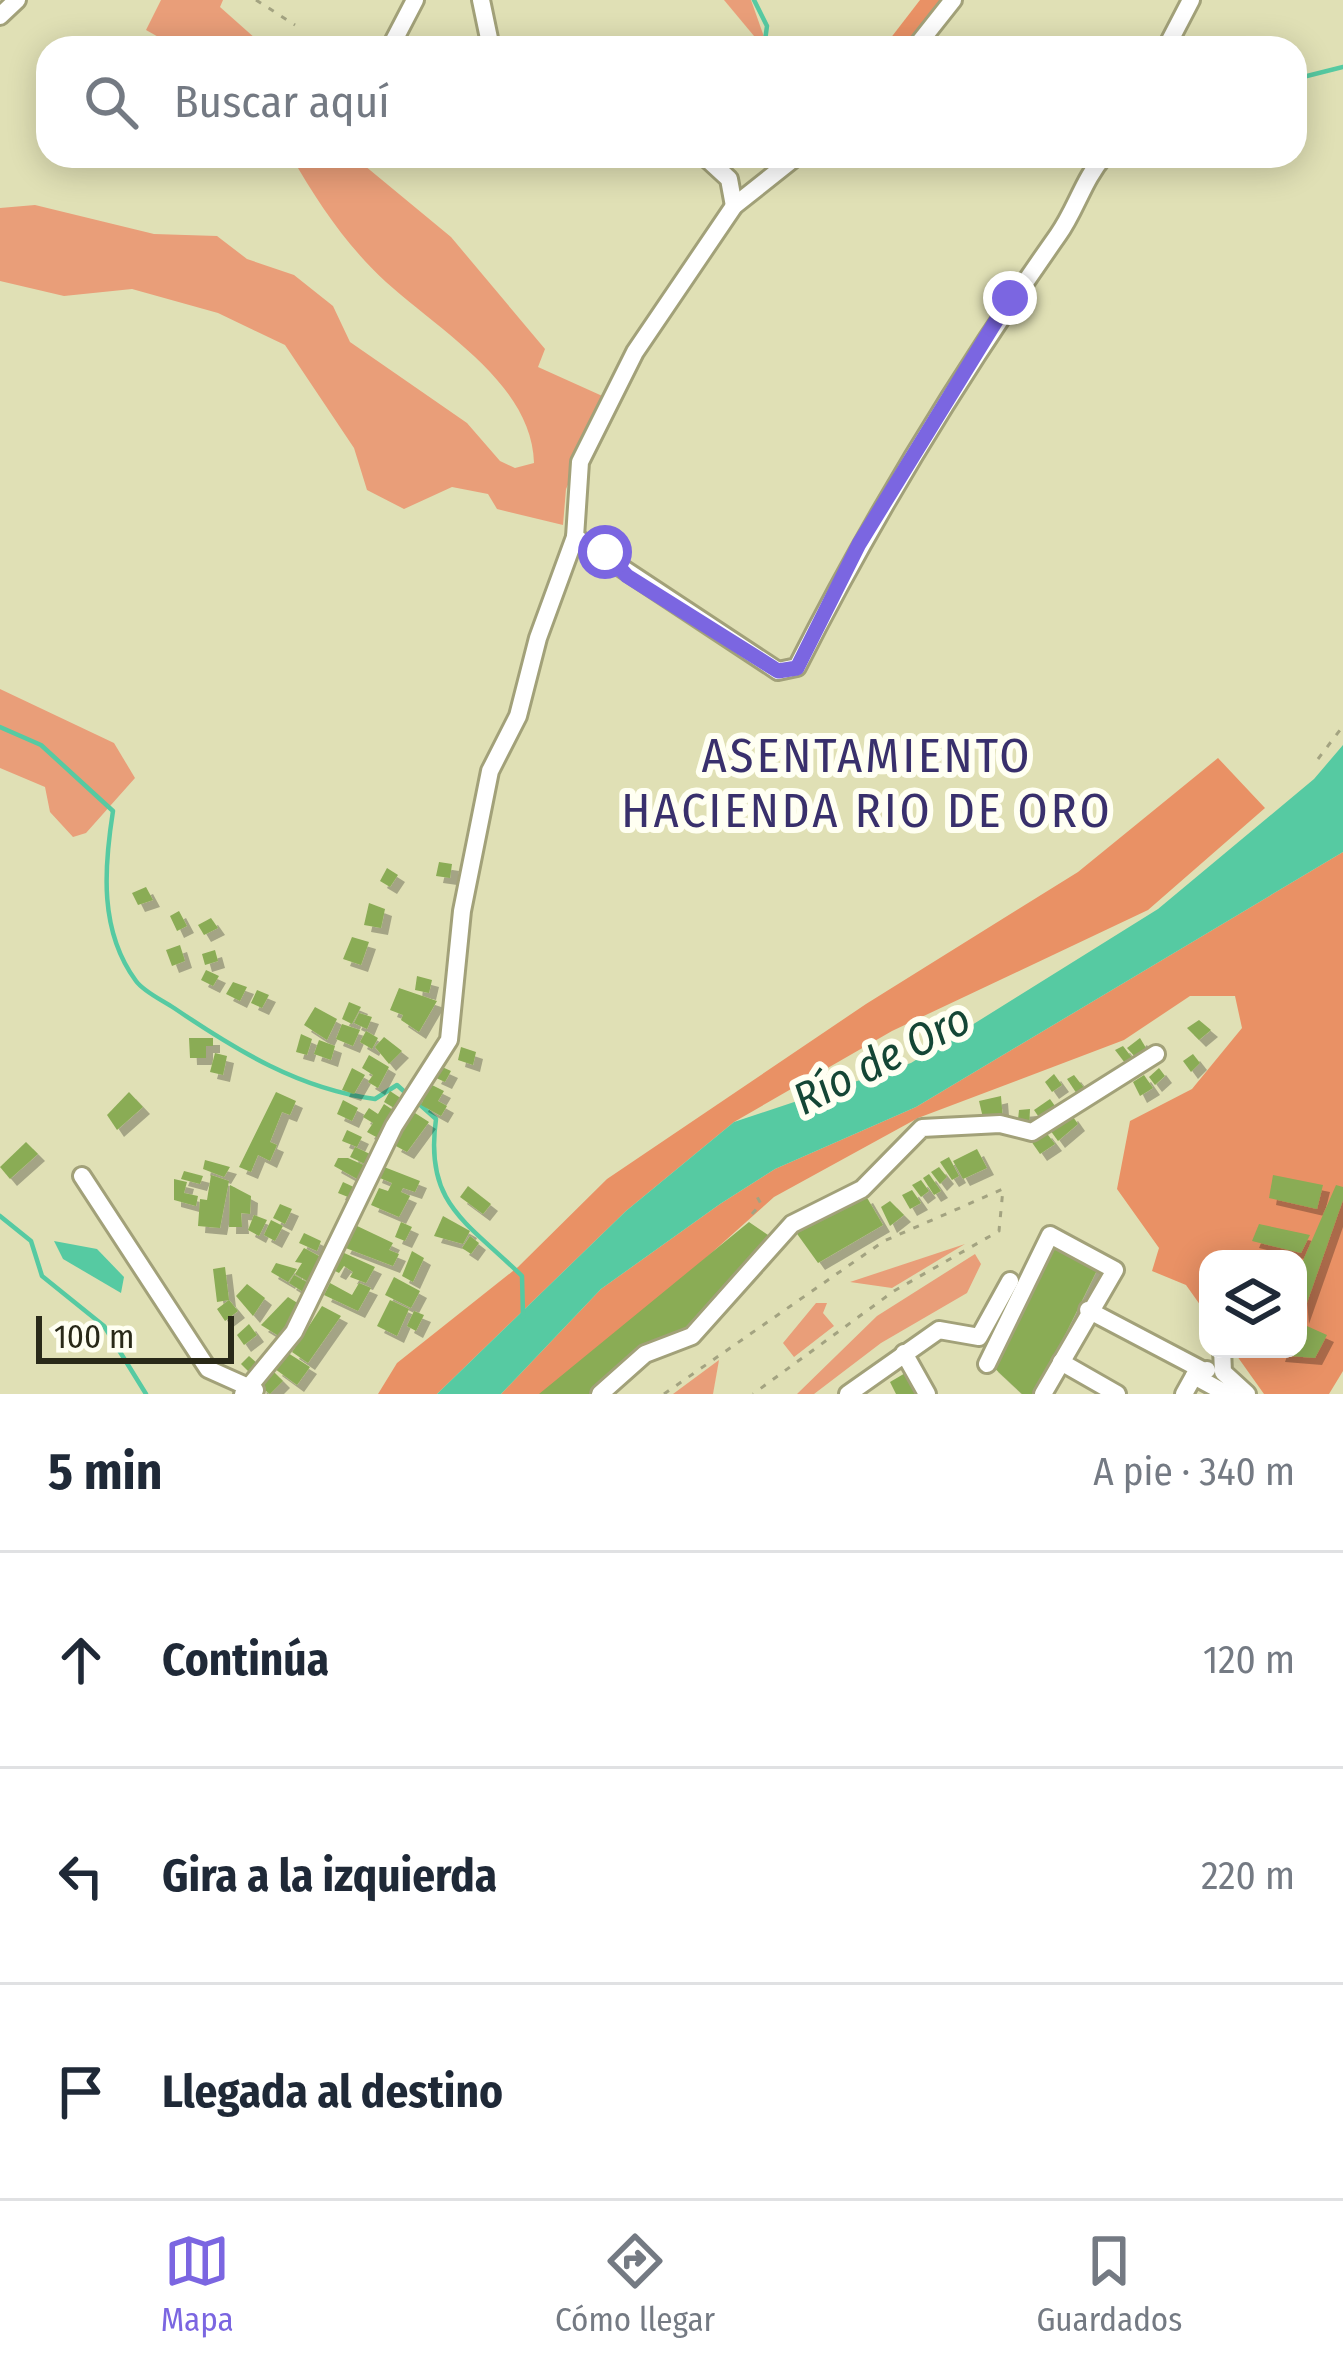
<!DOCTYPE html>
<html lang="es">
<head>
<meta charset="utf-8">
<style>
  :root { --surface:#fff; --page:#f2f2f3; --text:#1f2937; --muted:#747a83; --line:#e0e1e3; --accent:#7b66e1 }
  body { margin:0; font-family:"Fira Sans Condensed",sans-serif; background:var(--page); color:var(--text) }
  .controls { position:absolute; right:36px; bottom:36px; display:grid; overflow:hidden; border-radius:24px; box-shadow:0 6px 30px #0003 }
  .controls button { width:108px; height:108px; display:grid; place-items:center; padding:0; border:0; border-bottom:3px solid var(--line); background:var(--surface); color:var(--text); font:60px sans-serif }
  .scale { position:absolute; left:36px; bottom:30px; width:198px; box-sizing:border-box; padding-left:12px; border:6px solid #292918; border-top:0; font-size:33px; line-height:42px; white-space:nowrap; color:#292918; -webkit-text-stroke:9px #fffff2; paint-order:stroke }
  .stop { position:absolute; width:36px; height:36px; margin:-27px; border:9px solid #7b66e1; border-radius:50%; background:#fff }
  .stop.end { background:#7b66e1; border-color:#fff; box-shadow:0 3px 12px #0008 }
  .list { margin:0; padding:0; list-style:none }
  h2 { display:flex; justify-content:space-between; align-items:center; height:156px; margin:0; padding:0 48px; font-size:51px }
  h2 small { font-size:39px; font-weight:400; color:var(--muted) }
  .list li { display:grid; grid-template-columns:78px 1fr auto; gap:36px; align-items:center; box-sizing:border-box; height:216px; padding:0 48px; border-top:3px solid var(--line) }
  .list b { display:block; font-size:45px; white-space:nowrap }
  .list em { font-size:39px; font-style:normal; color:var(--muted) }
  .icon { flex:none; width:66px; height:66px; fill:none; stroke:currentColor; stroke-width:2; stroke-linecap:round; stroke-linejoin:round }
  .map { position:relative; flex:none; width:1343px; height:1394px; overflow:hidden }
  .search { position:absolute; background:var(--surface); box-shadow:0 6px 30px #0003; left:36px; right:36px; top:36px; height:132px; display:flex; align-items:center; gap:30px; box-sizing:border-box; padding:0 42px; border-radius:36px; color:var(--muted); font-size:45px }
  .sheet { height:804px; background:var(--surface) }
  nav { display:flex; justify-content:space-around; align-items:center; box-sizing:border-box; height:168px; border-top:3px solid var(--line); background:var(--surface); font-size:33px; color:var(--muted) }
  nav a { display:grid; justify-items:center; gap:6px }
  nav .on { color:var(--accent) }
  .map>svg:first-child { display:block }
  .green { fill:#e99e79 }
  .forest { fill:#e99165 }
  .water { fill:#56caa2 }
  .lines { fill:none; stroke-linecap:round; stroke-linejoin:round }
  .stream { stroke:#56caa2; stroke-width:4.5 }
  .building { fill:#8aac55; filter:url(#shadow) }
  .minor-casing { stroke:#a2a179; stroke-width:22 }
  .path { stroke:#a3a381; stroke-width:3; stroke-dasharray:6 9; stroke-linecap:butt }
  .minor { stroke:#fff; stroke-width:16 }
  .route { stroke:#7b66e1; stroke-width:15 }
  .labels { text-anchor:middle; dominant-baseline:central; stroke-width:12; stroke-linejoin:round; paint-order:stroke }
  .water-label { font-size:45px; font-style:italic; fill:#144635; stroke:#fffff2 }
  .quarter-label { font-size:48px; letter-spacing:3px; fill:#39306c; stroke:#fffff2 }
</style>
</head>
<body>
<div class="map">
<svg width="1343" height="1394" viewBox="0 0 1343 1394">
  <defs>
    <filter id="shadow"><feDropShadow dx="7" dy="7" stdDeviation="0" flood-color="#0004"/></filter>
  </defs>
  <rect width="100%" height="100%" fill="#e0e0b5"/>
  <g class="green">
    <path d="M161,0h62l-3,7 46,41h-88l-32,-18z"/>
    <path d="M724,0h27l17,48h-4z"/>
    <path d="M291,156h62l98,81 94,112 -7,18 71,32 -43,90 -3,36 -66,-16 -9,-15 -36,-7 -48,22 -37,-19 -13,-42 -69,-103 -67,-32 -86,-24 -68,7 -64,-15v-73l35,-3 119,29 63,2 30,23 47,16 39,31 17,36 117,81 33,38 15,7 19,-5c-2,-79 -94,-132 -148,-181 -40,-37 -68,-79 -95,-126z"/>
    <path d="M0,689l114,54 21,35 -49,55 -13,4 -23,-25 -5,-25 -45,-19z"/>
    <path d="M965,1244l-73,44 -42,-6z"/>
    <path d="M975,1254l6,10 -14,29 -86,50 -67,51h-17l80,-78z"/>
    <path d="M816,1303h11l-4,10 11,13 -40,31 -11,-14z"/>
    <path d="M719,1360l-6,34h-40z"/>
  </g>
  <g class="forest">
    <path d="M920,0h28l-40,48h-25z"/>
    <path d="M1218,758l47,50 -117,102 -256,121 -158,91 -108,89 -189,183h-59l19,-31 121,-96 89,-88 259,-175 212,-132z"/>
    <path d="M1343,852v519l-14,23h-65l-32,-45h66v-90h-90v57l-22,-31 -34,-14 7,-23 -42,-59 13,-68 62,-32 50,-61 -7,-32h-45l-66,44 -206,78 -144,79 -220,197h-53l100,-105 119,-85 55,-35 141,-62z"/>
  </g>
  <g class="water">
    <path d="M1343,745v107l-427,255 -141,62 -55,35 -119,85 -100,105h-64l189,-183 108,-89 177,-59 247,-154 156,-130z"/>
    <path d="M54,1241l43,8 27,28 -3,16 -58,-34z"/>
  </g>
  <g class="lines">
    <g class="stream">
      <path d="M754,0l13,26 -3,22"/>
      <path d="M1295,79l48,-12"/>
      <path d="M0,727l41,18 72,66c-9,57 -14,120 23,170 8,11 26,19 38,27 62,42 125,81 201,91l22,-14 11,10"/>
      <path d="M417,1102l19,17c-12,85 30,102 86,157l1,41"/>
      <path d="M0,1216l31,25 11,35 62,50 42,68"/>
    </g>
  </g>
  <g class="building">
    <path d="M439,862l13,2 -2,14 -14,-2z"/>
    <path d="M387,868l11,7 -8,12 -10,-6z"/>
    <path d="M146,887l7,13 -15,5 -6,-12z"/>
    <path d="M369,903l16,6 -4,19 -17,-3z"/>
    <path d="M179,911l8,15 -10,5 -7,-15z"/>
    <path d="M211,918l7,10 -14,7 -6,-10z"/>
    <path d="M352,937l17,5 -8,23 -18,-6z"/>
    <path d="M180,945l5,16 -13,5 -6,-16z"/>
    <path d="M215,950l3,11 -13,4 -3,-11z"/>
    <path d="M206,970l13,6 -6,10 -12,-6z"/>
    <path d="M417,976l15,4 -3,13 -14,-3z"/>
    <path d="M233,982l14,5 -7,14 -14,-7z"/>
    <path d="M399,988l38,13 -18,31 -18,-12 2,-5 -13,-5z"/>
    <path d="M257,990l12,5 -7,13 -11,-5z"/>
    <path d="M349,1002l12,5 -9,17 -10,-5z"/>
    <path d="M315,1007l22,12 -10,21 -23,-15z"/>
    <path d="M359,1013l13,4 -5,12 -13,-6z"/>
    <path d="M1199,1020l12,10 -12,10 -12,-12z"/>
    <path d="M342,1024l18,6 -7,16 -17,-7z"/>
    <path d="M366,1031l12,7 -6,11 -12,-7z"/>
    <path d="M301,1034l11,5 -5,16 -11,-3z"/>
    <path d="M384,1037l18,14 -13,13 -14,-17z"/>
    <path d="M189,1038h24v8h-7v12h-16z"/>
    <path d="M1140,1038l9,15 -12,6 -10,-11z"/>
    <path d="M319,1040l16,6 -4,14 -17,-6z"/>
    <path d="M1123,1046l10,13 -8,4 -10,-13z"/>
    <path d="M461,1047l15,5 -3,13 -15,-5z"/>
    <path d="M215,1053l12,3 -4,19 -13,-3z"/>
    <path d="M1193,1054l7,9 -9,9 -8,-11z"/>
    <path d="M369,1055l20,12 -11,21 -10,-6 5,-7 -11,-7z"/>
    <path d="M440,1066l11,5 -6,11 -11,-5z"/>
    <path d="M352,1068l13,7 -11,19 -12,-4z"/>
    <path d="M1159,1068l6,8 -10,9 -6,-8z"/>
    <path d="M1054,1074l8,11 -10,7 -7,-10z"/>
    <path d="M1074,1075l11,14 -8,5 -10,-15z"/>
    <path d="M1144,1075l9,13 -13,8 -7,-14z"/>
    <path d="M430,1084l14,7 -6,10 9,5 -6,10 -20,-11z"/>
    <path d="M390,1091l12,8 -8,9 -10,-6z"/>
    <path d="M129,1092l14,15 -26,23 -10,-15z"/>
    <path d="M276,1092l20,9 -6,14 -8,-3 -12,30 7,3 -7,16 -12,-6 -7,17 -12,-5z"/>
    <path d="M1001,1096l2,26h-19l-5,-21z"/>
    <path d="M1050,1099l10,14 -17,10 -9,-13z"/>
    <path d="M343,1100l15,8 -6,13 -15,-7z"/>
    <path d="M384,1104l9,6 -15,28 -11,-6 6,-9 -10,-6 6,-9 9,6z"/>
    <path d="M1030,1109l-1,21 -12,-1 2,-19z"/>
    <path d="M415,1113l14,9 -22,30 -13,-7 6,-10 -5,-3z"/>
    <path d="M1071,1114l7,10 -20,17 -8,-11z"/>
    <path d="M347,1130l15,7 -5,10 -15,-6z"/>
    <path d="M1045,1131l10,13 -15,10 -9,-13z"/>
    <path d="M26,1142l12,12 -28,25 -10,-12z"/>
    <path d="M355,1147l15,7 -5,10 -15,-7z"/>
    <path d="M977,1149l10,19 -24,11 -10,-18z"/>
    <path d="M949,1157l10,19 -7,4 -12,-18z"/>
    <path d="M338,1158h10l20,9 -9,13 -25,-14z"/>
    <path d="M205,1160l25,7 -6,10 -21,-8z"/>
    <path d="M379,1165l41,16 -5,11 -12,-4 -2,4 9,4 -11,21 -28,-12 8,-17 9,3 4,-8 -17,-7z"/>
    <path d="M939,1167l8,10 -7,7 -9,-12z"/>
    <path d="M184,1171l19,5 -3,8 -19,-5z"/>
    <path d="M929,1174l12,17 -7,4 -11,-17z"/>
    <path d="M211,1175l18,6 -9,47 -22,-2 2,-27 7,1z"/>
    <path d="M1273,1175l50,10 -6,24 -48,-11z"/>
    <path d="M174,1179l13,3 -3,11 14,3 -2,10 -22,-6z"/>
    <path d="M921,1180l8,11 -8,6 -9,-12z"/>
    <path d="M343,1182l15,7 -5,10 -15,-6z"/>
    <path d="M230,1185l21,11 -1,18 -9,-1 1,14h-13z"/>
    <path d="M1336,1185l7,2v13l-41,117 -4,-45z"/>
    <path d="M468,1186l23,18 -8,10 -23,-17z"/>
    <path d="M912,1190l9,13 -11,6 -8,-14z"/>
    <path d="M866,1196l17,29 -65,38 -23,-32z"/>
    <path d="M890,1201l14,14 -14,11 -9,-19z"/>
    <path d="M280,1204l12,5 -7,15 -12,-6z"/>
    <path d="M254,1215l13,5 -8,16 -11,-6z"/>
    <path d="M443,1216l27,15 -7,13 -29,-8z"/>
    <path d="M271,1220l12,6 -8,15 -11,-6z"/>
    <path d="M401,1222l11,5 -7,14 -10,-4z"/>
    <path d="M749,1222l22,15 -77,86 -49,27 -52,44h-54z"/>
    <path d="M1259,1224l51,11 -9,18 -49,-12z"/>
    <path d="M355,1225l38,18 -4,7 10,4 -6,12 -50,-19z"/>
    <path d="M304,1233l17,8 -4,10 -18,-8z"/>
    <path d="M470,1236l9,7 -8,11 -9,-6z"/>
    <path d="M1051,1243l48,23 -63,128h-14l-31,-29z"/>
    <path d="M304,1248l17,9 -5,19 -9,5 -12,-7 7,-11 -7,-1z"/>
    <path d="M412,1251l12,7 -11,24 -11,-6z"/>
    <path d="M342,1252l33,15 -9,16 -16,-6 3,-5 -9,-6 -5,7 -6,-3z"/>
    <path d="M276,1263l21,6 -9,13 -17,-10z"/>
    <path d="M225,1267l4,33 9,11 -13,10 -8,-12 12,-9 -12,2 -4,-33z"/>
    <path d="M294,1275l20,11 -6,9 -19,-12z"/>
    <path d="M394,1277l26,14 -9,17 -26,-13z"/>
    <path d="M330,1283l22,12 7,-12 12,5 -13,23 -34,-16z"/>
    <path d="M247,1284l18,14 -12,18 -17,-20z"/>
    <path d="M288,1297l11,7 -17,34 -21,-13z"/>
    <path d="M390,1300l19,9 -12,27 -20,-10z"/>
    <path d="M322,1306l19,10 -33,47 -16,-11z"/>
    <path d="M414,1311l10,4 -8,16 -9,-5z"/>
    <path d="M1298,1322l29,13 -12,23 -37,-3 2,-6h18z"/>
    <path d="M249,1324l8,11 -13,10 -7,-10z"/>
    <path d="M288,1353l22,14 -13,18 -22,-16z"/>
    <path d="M249,1356l11,10 -9,8 -10,-10z"/>
    <path d="M273,1371l10,10 -13,13 -11,-8z"/>
    <path d="M907,1372l13,22h-24l-6,-12z"/>
  </g>
  <g class="lines">
    <defs>
      <g id="minor">
        <path d="M481,0l10,48"/>
        <path d="M0,16l17,-16"/>
        <path d="M390,48l25,-48"/>
        <path d="M915,48l38,-48"/>
        <path d="M1166,48l25,-48"/>
        <path d="M704,156l25,23 5,27"/>
        <path d="M575,537l203,134 19,-4c76,-151 164,-294 261,-432 18,-25 25,-55 46,-79"/>
        <path d="M82,1176l126,193 47,21"/>
        <path d="M1088,1310l116,61"/>
        <path d="M1222,1349l1,23 24,22"/>
        <path d="M904,1353l23,41"/>
        <path d="M1061,1362l56,32"/>
        <path d="M987,1364l63,-129 65,35 -72,124"/>
        <path d="M1194,1376l33,18"/>
        <path d="M243,1394l51,-62 100,-206 55,-86 13,-129 28,-140 28,-55 20,-78 37,-101 5,-75 55,-110 99,-146 63,-50"/>
        <path d="M600,1394l45,-40 47,-18 100,-112 70,-35 60,-61 78,-4 32,8 124,-78"/>
        <path d="M848,1394l91,-64 40,7 31,-56"/>
        <path d="M1184,1394l10,-18 13,-6"/>
      </g>
    </defs>
    <use href="#minor" class="minor-casing"/>
    <g class="path">
      <path d="M256,0l39,25"/>
      <path d="M1318,759l25,-33"/>
      <path d="M752,1214l9,-10 -6,-11"/>
      <path d="M664,1394l220,-153 119,-52 -4,42 -105,60 -141,103"/>
    </g>
    <use href="#minor" class="minor"/>
  </g>
  <g class="lines">
    <path class="route" d="M605,552l22,24 151,95 19,-3 62,-124 151,-246"/>
  </g>
  <g class="labels">
    <g class="water-label">
      <text transform="translate(882 1059) rotate(-27)">Río de Oro</text>
    </g>
    <g class="quarter-label">
      <text x="867" y="756">ASENTAMIENTO<tspan x="867" dy="55">HACIENDA RIO DE ORO</tspan></text>
    </g>
  </g>
</svg>
<div class="controls">
<button><svg class="icon" aria-label="layers" viewBox="0 0 24 24"><path d="M12 4l9 5-9 5-9-5zM3 14l9 5 9-5"/></svg></button>
</div>
<div class="scale">100 m</div>
<div class="stop" style="left:605px;top:552px"></div>
<div class="stop end" style="left:1010px;top:298px"></div>
<div class="search"><svg class="icon" aria-label="search" viewBox="0 0 24 24"><circle cx="10" cy="10" r="6"/><path d="M15 15l6 6"/></svg>Buscar aquí</div>
</div>
<section class="sheet">
<h2>5 min<small>A pie · 340 m</small></h2>
<ul class="list">
<li><svg class="icon" aria-label="ahead" viewBox="0 0 24 24"><path d="M12 20V5M6 11l6-6 6 6"/></svg><div><b>Continúa</b></div><em>120 m</em></li>
<li><svg class="icon" aria-label="left" viewBox="0 0 24 24"><path d="M17 20v-9H6M10 6l-5 5 5 5"/></svg><div><b>Gira a la izquierda</b></div><em>220 m</em></li>
<li><svg class="icon" aria-label="arrive" viewBox="0 0 24 24"><path d="M6 21V4h12l-3 4 3 4H6"/></svg><div><b>Llegada al destino</b></div></li>
</ul>
</section>
<nav>
<a class="on"><svg class="icon" aria-label="map" viewBox="0 0 24 24"><path d="M3 6l6-2 6 2 6-2v14l-6 2-6-2-6 2zM9 4v14M15 6v14"/></svg>Mapa</a>
<a><svg class="icon" aria-label="directions" viewBox="0 0 24 24"><path d="M12 3l9 9-9 9-9-9zM9 14v-3h6M13 9l2 2-2 2"/></svg>Cómo llegar</a>
<a><svg class="icon" aria-label="saved" viewBox="0 0 24 24"><path d="M7 4h10v16l-5-4-5 4z"/></svg>Guardados</a>
</nav>
</body>
</html>
